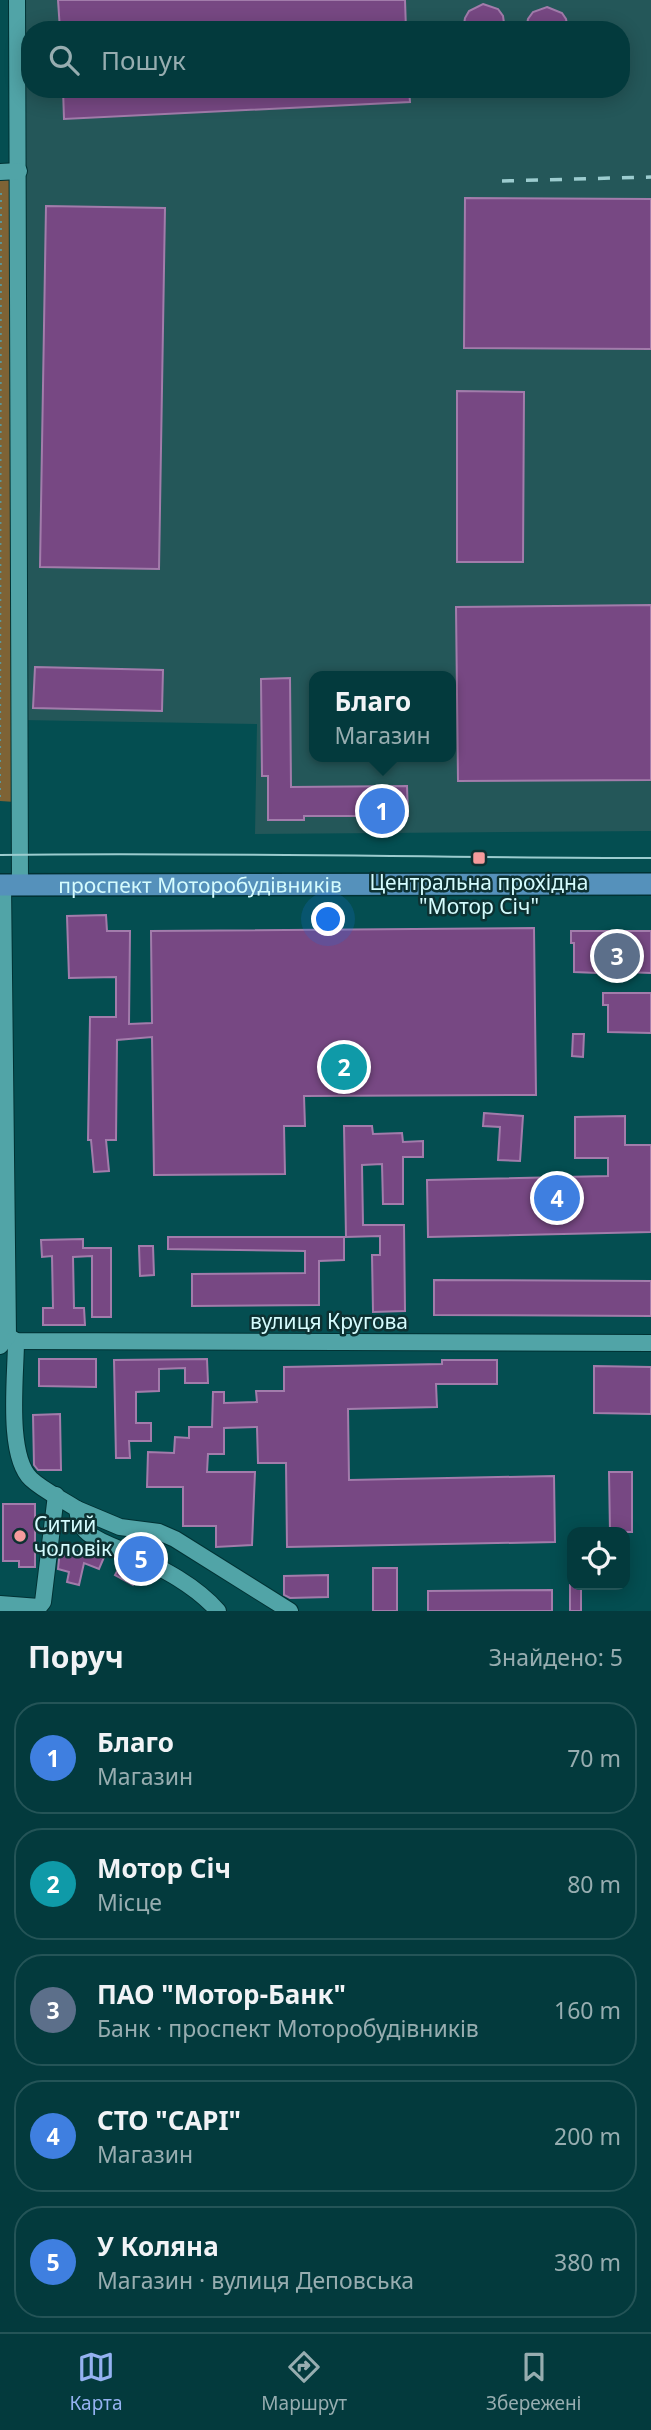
<!DOCTYPE html>
<html lang="uk">
<head>
<meta charset="utf-8">
<style>
  :root { --surface:#033a3d; --page:#0d4144; --text:#f1f3f6; --muted:#97adb0; --line:#245457; --accent:#95b2f1 }
  body { margin:0; font-family:"Noto Sans",sans-serif; background:var(--page); color:var(--text) }
  .controls { position:absolute; right:21px; bottom:21px; display:grid; overflow:hidden; border-radius:14px; box-shadow:0 4px 18px #0003 }
  .controls button { width:63px; height:63px; display:grid; place-items:center; padding:0; border:0; border-bottom:2px solid var(--line); background:var(--surface); color:var(--text); font:35px sans-serif }
  .you { position:absolute; left:329px; top:920px; width:24px; height:24px; margin:-18px; border:5px solid #fff; border-radius:50%; background:#1a73e8; box-shadow:0 0 0 10px #1a73e833 }
  .badge { display:grid; place-items:center; width:46px; height:46px; border-radius:50%; background:var(--accent); color:#fff; font-size:23px; font-weight:700 }
  .pin { position:absolute; translate:-50% -50%; border:4px solid #fff; box-shadow:0 2px 7px #0006 }
  .popup { position:absolute; left:309px; top:671px; width:147px; height:91px; box-sizing:border-box; display:grid; place-content:center; border-radius:14px; background:var(--surface); filter:drop-shadow(0 2px 5px #0005); font-size:23px; white-space:nowrap; color:var(--muted) }
  .popup b { font-size:26px; color:var(--text) }
  .popup::after { content:''; position:absolute; left:50%; top:100%; margin-left:-14px; border:14px solid transparent; border-top-color:var(--surface) }
  .list { margin:0; padding:0; list-style:none }
  h2 { display:flex; justify-content:space-between; align-items:center; height:91px; margin:0; padding:0 28px; font-size:30px }
  h2 small { font-size:23px; font-weight:400; color:var(--muted) }
  .list li { display:grid; grid-template-columns:46px 1fr auto; gap:21px; align-items:center; box-sizing:border-box; height:112px; margin:0 14px 14px; padding:0 14px; border:2px solid var(--line); border-radius:28px }
  .list b { display:block; font-size:26px; white-space:nowrap }
  .list p { margin:0; font-size:23px; white-space:nowrap; color:var(--muted) }
  .list em { font-size:23px; font-style:normal; color:var(--muted) }
  .icon { flex:none; width:38px; height:38px; fill:none; stroke:currentColor; stroke-width:2; stroke-linecap:round; stroke-linejoin:round }
  .map { position:relative; flex:none; width:651px; height:1611px; overflow:hidden }
  .search { position:absolute; background:var(--surface); box-shadow:0 4px 18px #0003; left:21px; right:21px; top:21px; height:77px; display:flex; align-items:center; gap:18px; box-sizing:border-box; padding:0 24px; border-radius:28px; color:var(--muted); font-size:26px }
  .sheet { height:721px; background:var(--surface) }
  nav { display:flex; justify-content:space-around; align-items:center; box-sizing:border-box; height:98px; border-top:2px solid var(--line); background:var(--surface); font-size:19px; color:var(--muted) }
  nav a { display:grid; justify-items:center; gap:4px }
  nav .on { color:var(--accent) }
  .map>svg:first-child { display:block }
  .built { fill:#245759; fill-rule:evenodd }
  .green { fill:#7e6335 }
  .building { fill:#774883; stroke:#a27cab; stroke-width:2 }
  .lines { fill:none; stroke-linecap:round; stroke-linejoin:round }
  .minor-casing { stroke:#013234; stroke-width:18 }
  .major-casing { stroke:#013234; stroke-width:24 }
  .path { stroke:#5b9699; stroke-width:2; stroke-dasharray:2 5; stroke-linecap:butt }
  .minor { stroke:#51a4a7; stroke-width:16 }
  .major { stroke:#5591bb; stroke-width:21 }
  .tram { stroke:#9ccccf; stroke-width:2 }
  .rail { stroke:#9ccccf; stroke-width:3.5; stroke-dasharray:12 12; stroke-linecap:butt }
  .poi-dot { fill:#f59b9c; stroke:#0d3132; stroke-width:2.5 }
  .labels { text-anchor:middle; dominant-baseline:central; stroke-width:5; stroke-linejoin:round; paint-order:stroke }
  .poi-label { font-size:21px; fill:#d5fcfe; stroke:#0d3132 }
  .street-label { font-size:21px; fill:#d5fcfe; stroke:#0d3132 }
</style>
</head>
<body>
<div class="map">
<svg width="651" height="1611" viewBox="0 0 651 1611">
  <rect width="100%" height="100%" fill="#044e51"/>
  <path class="built" d="M22,0h629v831l-396,3 2,-110 -235,-4zM30,30h591v59h-591zM314,676h136v81h-136z"/>
  <path class="green" d="M14,177l1,625 -15,-1v-623z"/>
  <g class="building">
    <path d="M58,0h347l1,30h-346z"/>
    <path d="M483,4l15,5 5,7 2,14h-42l2,-12 4,-7z"/>
    <path d="M547,7l15,6 4,6 2,11h-42l2,-11 5,-7z"/>
    <path d="M63,89h346l1,13 -346,17z"/>
    <path d="M465,198l186,1v150l-187,-1z"/>
    <path d="M46,206l119,2 -6,361 -119,-2z"/>
    <path d="M457,391l67,1 -1,170h-66z"/>
    <path d="M651,605v175l-193,1 -2,-174z"/>
    <path d="M35,667l128,3 -1,41 -129,-3z"/>
    <path d="M290,678l1,109 116,-1 1,30h-104v4h-36v-44h-6l-1,-97z"/>
    <path d="M106,915l1,16h23l-1,93 23,-1 -1,-92 383,-3 2,167 -232,1 1,30h-21l1,48 -131,1 -2,-138 -35,3 -1,100h-10l3,31 -15,1 -3,-32h-3l2,-123h26v-40l-47,1 -2,-62z"/>
    <path d="M571,931h80v42l-54,-2v2l-23,-1v-29h-3z"/>
    <path d="M603,993h48v40l-43,-1v-27h-5z"/>
    <path d="M573,1034h11l-1,23 -11,-1z"/>
    <path d="M484,1113l39,3 -3,45 -22,-1 2,-33 -17,-1z"/>
    <path d="M625,1116v29h26v87l-223,5 -1,-57 181,-4v-18h-33v-41z"/>
    <path d="M344,1126h28l1,8 29,-1 1,9 20,-1v16h-20v47h-20l-1,-40 -20,1 1,60h41l1,86 -32,1 -1,-57h8v-19l-34,1z"/>
    <path d="M168,1237h176v23l-25,1v44l-127,1v-32l113,-1v-22l-137,-2z"/>
    <path d="M83,1239v9h28v69h-19v-61l-19,1 1,51h10l1,17h-42v-17h10l-1,-52 -10,1 -1,-17z"/>
    <path d="M139,1246h14l1,29 -14,1z"/>
    <path d="M434,1280l217,1v35l-217,-1z"/>
    <path d="M39,1359h57v28l-57,-1z"/>
    <path d="M207,1359l1,24h-23v-15l-26,1v22l-23,1v31h15v18h-22l1,17h-14l-2,-98z"/>
    <path d="M442,1360h55v24h-61l1,23 -89,2 1,71 205,-4 1,66 -268,5 -1,-84h-28l-1,-36 -33,1v26h-16l-1,18h48l-3,73 -36,2v-21h-33v-39h-36l1,-35 26,1 1,-16 14,1v-11h23l1,-35h11v11l33,-1 -1,-11h28v-24l158,-3z"/>
    <path d="M594,1366l57,1v47l-57,-1z"/>
    <path d="M60,1414l1,56h-23l-4,-5 -1,-50z"/>
    <path d="M609,1472h23v60h-22z"/>
    <path d="M3,1504h32v63h-16v-6h-16z"/>
    <path d="M60,1549l34,7 2,-5 9,4 -6,14 -15,-6 -5,22 -12,-3 2,-10 -11,-3z"/>
    <path d="M121,1564l18,10 -6,11 -18,-10z"/>
    <rect x="373" y="1568" width="24" height="43"/>
    <path d="M328,1575v22l-38,1 -6,-3v-19z"/>
    <rect x="570" y="1585" width="11" height="26"/>
    <path d="M552,1590v21h-124v-20z"/>
  </g>
  <g class="lines">
    <defs>
      <g id="minor">
        <path d="M17,0l3,884"/>
        <path d="M0,172l19,-1"/>
        <path d="M8,1336l8,5 635,2"/>
        <path d="M16,1341c0,34 -10,114 15,138 13,12 31,20 46,30 1,9 3,18 11,24 12,10 30,15 44,21 31,15 63,31 86,57"/>
        <path d="M0,1346l8,-10 -5,-451"/>
        <path d="M77,1509l43,18 39,5 16,7 115,72"/>
        <path d="M0,1604l39,3 4,-5 13,-107"/>
      </g>
      <g id="major">
        <path id="s1" d="M0,885l651,-1"/>
      </g>
    </defs>
    <use href="#minor" class="minor-casing"/>
    <use href="#major" class="major-casing"/>
    <path class="path" d="M0,797l1,-604"/>
    <use href="#minor" class="minor"/>
    <use href="#major" class="major"/>
    <path class="tram" d="M0,855c217,-3 434,3 651,3"/>
    <path class="rail" d="M502,181l149,-4"/>
  </g>
  <g class="poi-dot">
    <rect x="472" y="851" width="14" height="14" rx="3.5"/>
    <circle cx="20" cy="1536" r="7"/>
  </g>
  <g class="labels">
    <g class="poi-label">
      <text x="479" y="882">Центральна прохідна<tspan x="479" dy="24">"Мотор Січ"</tspan></text>
      <text x="34" y="1524" text-anchor="start">Ситий<tspan x="34" dy="24">чоловік</tspan></text>
    </g>
    <g class="street-label">
      <text stroke="none"><textPath href="#s1" startOffset="200">проспект Моторобудівників</textPath></text>
      <text x="329" y="1321">вулиця Кругова</text>
    </g>
  </g>
</svg>
<div class="controls">
<button><svg class="icon" aria-label="locate" viewBox="0 0 24 24"><circle cx="12" cy="12" r="6"/><path d="M12 2v4M12 18v4M2 12h4M18 12h4"/></svg></button>
</div>
<div class="you"></div>
<div class="pin badge" style="left:382px;top:811px;background:#3f7fe0">1</div>
<div class="popup"><b>Благо</b>Магазин</div>
<div class="pin badge" style="left:344px;top:1067px;background:#0f9aa8">2</div>
<div class="pin badge" style="left:617px;top:956px;background:#5c6f8a">3</div>
<div class="pin badge" style="left:557px;top:1198px;background:#3f7fe0">4</div>
<div class="pin badge" style="left:141px;top:1559px;background:#3f7fe0">5</div>
<div class="search"><svg class="icon" aria-label="search" viewBox="0 0 24 24"><circle cx="10" cy="10" r="6"/><path d="M15 15l6 6"/></svg>Пошук</div>
</div>
<section class="sheet">
<h2>Поруч<small>Знайдено: 5</small></h2>
<ul class="list">
<li><span class="badge" style="background:#3f7fe0">1</span><div><b>Благо</b><p>Магазин</p></div><em>70 m</em></li>
<li><span class="badge" style="background:#0f9aa8">2</span><div><b>Мотор Січ</b><p>Місце</p></div><em>80 m</em></li>
<li><span class="badge" style="background:#5c6f8a">3</span><div><b>ПАО &quot;Мотор-Банк&quot;</b><p>Банк · проспект Моторобудівників</p></div><em>160 m</em></li>
<li><span class="badge" style="background:#3f7fe0">4</span><div><b>СТО &quot;CAPI&quot;</b><p>Магазин</p></div><em>200 m</em></li>
<li><span class="badge" style="background:#3f7fe0">5</span><div><b>У Коляна</b><p>Магазин · вулиця Деповська</p></div><em>380 m</em></li>
</ul>
</section>
<nav>
<a class="on"><svg class="icon" aria-label="map" viewBox="0 0 24 24"><path d="M3 6l6-2 6 2 6-2v14l-6 2-6-2-6 2zM9 4v14M15 6v14"/></svg>Карта</a>
<a><svg class="icon" aria-label="directions" viewBox="0 0 24 24"><path d="M12 3l9 9-9 9-9-9zM9 14v-3h6M13 9l2 2-2 2"/></svg>Маршрут</a>
<a><svg class="icon" aria-label="saved" viewBox="0 0 24 24"><path d="M7 4h10v16l-5-4-5 4z"/></svg>Збережені</a>
</nav>
</body>
</html>
